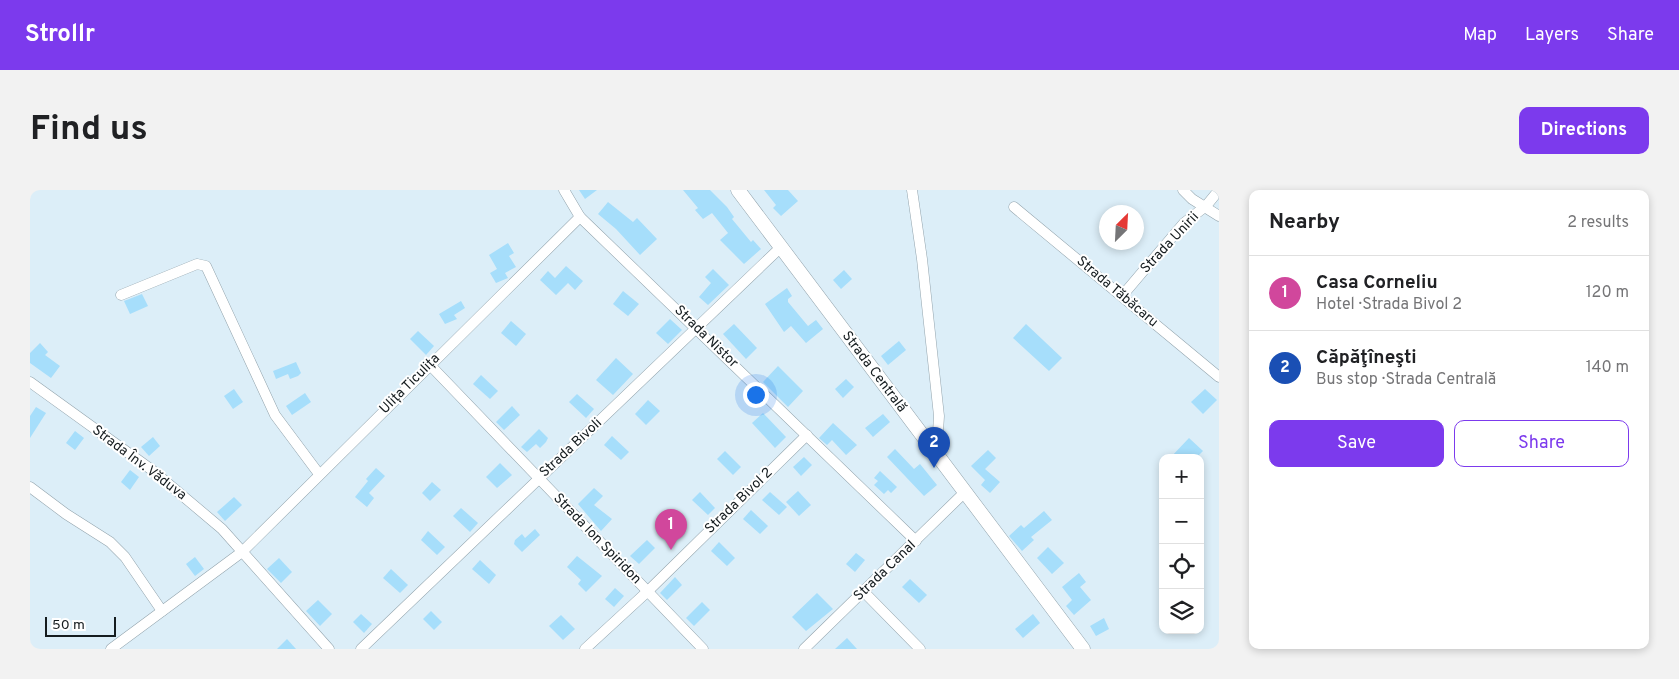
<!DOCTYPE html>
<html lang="en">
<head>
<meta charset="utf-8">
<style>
  :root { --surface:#fff; --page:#f2f2f2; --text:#202124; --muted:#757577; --line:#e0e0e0; --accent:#7c3aed }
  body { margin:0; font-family:Overpass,sans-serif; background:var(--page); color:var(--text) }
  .controls { position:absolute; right:15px; bottom:15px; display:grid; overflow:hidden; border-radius:10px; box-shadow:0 2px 8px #0003 }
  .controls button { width:45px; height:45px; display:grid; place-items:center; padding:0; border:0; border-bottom:1px solid var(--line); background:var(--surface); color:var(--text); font:25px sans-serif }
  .compass { position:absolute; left:1069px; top:15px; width:45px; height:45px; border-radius:50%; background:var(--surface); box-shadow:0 2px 8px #0003; rotate:24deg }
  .scale { position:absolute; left:15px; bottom:12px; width:71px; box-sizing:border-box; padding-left:5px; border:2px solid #151c1f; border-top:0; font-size:14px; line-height:18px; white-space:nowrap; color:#151c1f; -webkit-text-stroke:4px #fff; paint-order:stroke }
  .you { position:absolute; left:725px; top:204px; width:18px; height:18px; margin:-12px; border:4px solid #fff; border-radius:50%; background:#1a73e8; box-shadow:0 0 0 8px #1a73e833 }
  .badge { display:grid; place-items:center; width:32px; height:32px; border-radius:50%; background:var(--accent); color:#fff; font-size:16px; font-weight:700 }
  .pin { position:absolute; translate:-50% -41px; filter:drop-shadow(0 1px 2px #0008) }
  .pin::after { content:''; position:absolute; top:26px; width:18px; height:15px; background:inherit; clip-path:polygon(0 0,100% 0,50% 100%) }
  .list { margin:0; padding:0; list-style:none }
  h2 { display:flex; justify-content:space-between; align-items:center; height:65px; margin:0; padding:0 20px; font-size:21px }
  h2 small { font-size:16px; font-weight:400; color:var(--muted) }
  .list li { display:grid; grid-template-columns:32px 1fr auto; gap:15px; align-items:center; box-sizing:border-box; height:75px; padding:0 20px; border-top:1px solid var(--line) }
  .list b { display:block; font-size:19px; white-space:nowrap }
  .list p { margin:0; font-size:16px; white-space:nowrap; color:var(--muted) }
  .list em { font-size:16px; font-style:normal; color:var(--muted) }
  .actions { display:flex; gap:10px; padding:15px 20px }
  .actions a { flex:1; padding:11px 0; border:1px solid var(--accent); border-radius:10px; text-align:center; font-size:18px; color:var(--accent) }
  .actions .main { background:var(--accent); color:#fff }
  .icon { flex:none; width:28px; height:28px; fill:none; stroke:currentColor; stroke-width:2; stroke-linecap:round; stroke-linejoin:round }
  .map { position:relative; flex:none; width:1189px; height:459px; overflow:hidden; border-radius:10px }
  header { display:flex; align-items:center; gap:30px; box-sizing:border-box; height:70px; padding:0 25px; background:var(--accent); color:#fff }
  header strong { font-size:24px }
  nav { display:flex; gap:28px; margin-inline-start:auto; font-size:18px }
  .intro { display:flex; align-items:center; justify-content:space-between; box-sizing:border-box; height:120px; padding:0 30px }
  h1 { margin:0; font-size:35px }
  .button { padding:12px 22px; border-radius:10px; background:var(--accent); color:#fff; font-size:18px; font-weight:700 }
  main { display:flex; gap:30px; padding:0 30px }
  aside { flex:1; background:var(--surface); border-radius:10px; box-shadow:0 2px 8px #0003 }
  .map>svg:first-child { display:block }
  .building { fill:#a6defb }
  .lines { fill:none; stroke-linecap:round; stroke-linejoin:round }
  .minor-casing { stroke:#92a3ac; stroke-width:11 }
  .secondary-casing { stroke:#92a3ac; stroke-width:15 }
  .minor { stroke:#fff; stroke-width:10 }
  .secondary { stroke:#fff; stroke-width:14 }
  .labels { text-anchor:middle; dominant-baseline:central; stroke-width:4; stroke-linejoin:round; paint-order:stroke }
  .street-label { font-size:14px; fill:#151c1f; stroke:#fff }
</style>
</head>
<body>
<header>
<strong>Strollr</strong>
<nav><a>Map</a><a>Layers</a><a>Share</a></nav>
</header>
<div class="intro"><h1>Find us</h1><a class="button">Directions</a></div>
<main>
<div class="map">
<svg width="1189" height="459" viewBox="0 0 1189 459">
  <rect width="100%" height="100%" fill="#dceef8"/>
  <g class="building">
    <path d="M549,0h18l-12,9z"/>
    <path d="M653,0h27l17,17 7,10 -2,2 19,23 2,-2 8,9 -17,15 -24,-24 8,-7 -16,-20 -9,6 -8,-9 3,-2z"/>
    <path d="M734,0h24l10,11 -17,15 -8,-8 3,-3z"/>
    <path d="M578,12l25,20 4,-4 20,21 -17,16 -24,-26 -18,-15z"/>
    <path d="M478,53l6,10 -5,3 7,11 -11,6 3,5 -12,5 -6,-10 7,-4 -8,-14z"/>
    <path d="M536,76l17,15 -8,9 -7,-7 -12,12 -16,-15 8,-9 7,7z"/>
    <path d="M683,79l16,16 -21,20 -9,-8 12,-14 -6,-6z"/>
    <path d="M814,80l8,9 -11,10 -8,-9z"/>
    <path d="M757,98l5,8 -4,3v3l20,24 8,-6 7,9 -17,14 -15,-17 -7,6 -19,-28z"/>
    <path d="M593,101l16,13 -11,12 -15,-12z"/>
    <path d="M112,104l6,12 -18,8 -6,-13z"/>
    <path d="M431,111l4,7 -11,7 3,4 -12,5 -6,-10z"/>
    <path d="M640,129l12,11 -14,14 -12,-11z"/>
    <path d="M481,131l15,13 -10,12 -15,-13z"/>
    <path d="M704,134l23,24 -11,11 -23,-25z"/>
    <path d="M996,134l36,34 -13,13 -36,-33z"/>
    <path d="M388,141l16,15 -8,9 -16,-16z"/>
    <path d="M869,151l7,9 -18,15 -7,-9z"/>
    <path d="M10,153l8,9 -3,3 15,11 -9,12 -21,-15v-10z"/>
    <path d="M586,168l17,16 -20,21 -17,-15z"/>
    <path d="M266,172l5,11 -3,3 -8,3 -2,-5 -12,5 -3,-8z"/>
    <path d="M748,176l25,25 -15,16 -25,-25z"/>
    <path d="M451,185l17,16 -8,8 -17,-15z"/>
    <path d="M816,189l8,8 -11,11 -8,-9z"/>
    <path d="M204,199l9,13 -10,7 -9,-13z"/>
    <path d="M1175,199l12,11 -14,14 -12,-12z"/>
    <path d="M275,203l6,9 -19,13 -6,-9z"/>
    <path d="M547,204l17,15 -8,9 -17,-16z"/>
    <path d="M618,210l12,11 -14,14 -11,-11z"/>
    <path d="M482,216l8,9 -16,15 -8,-8z"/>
    <path d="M6,217l10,6 -16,25v-22z"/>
    <path d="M733,223l23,24 -11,11 -23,-25z"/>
    <path d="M853,224l7,8 -17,15 -8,-9z"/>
    <path d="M803,233l24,22 -11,10 -14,-15 -5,5 -8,-7z"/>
    <path d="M509,239l9,9 -2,4 -6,6 -4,-4 -9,8 -6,-5z"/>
    <path d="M45,241l9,7 -9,12 -9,-7z"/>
    <path d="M582,246l17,16 -8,8 -17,-15z"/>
    <path d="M123,247l7,9 -11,10 -8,-9z"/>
    <path d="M1159,248l14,13 -7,7h-26z"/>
    <path d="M865,259l19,20 6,-5 17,21 -13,11 -37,-39z"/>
    <path d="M958,260l8,8 -11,11 15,13 -10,11 -9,-8 4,-5 -14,-14z"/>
    <path d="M695,261l16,16 -8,8 -16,-16z"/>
    <path d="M774,267l8,8 -11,11 -8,-9z"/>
    <path d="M470,273l12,12 -15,13 -11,-11z"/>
    <path d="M346,278l9,8 -16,17 5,5 -7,9 -12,-10 13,-16 -2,-2z"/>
    <path d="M100,280l9,7 -9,13 -9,-8z"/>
    <path d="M850,281l17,16 -6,6 -3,-3 -4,4 -10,-9 4,-4 -4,-3z"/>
    <path d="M402,292l9,8 -11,11 -8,-8z"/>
    <path d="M564,298l9,8 -9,9 18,14 -11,12 -23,-27z"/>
    <path d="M768,301l13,14 -12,11 -13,-14z"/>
    <path d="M670,302l15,16 -7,7 -16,-15z"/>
    <path d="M740,302l17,15 -8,8 -17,-15z"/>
    <path d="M204,307l8,8 -17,16 -8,-9z"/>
    <path d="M431,318l17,15 -8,9 -17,-16z"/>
    <path d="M721,320l17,16 -8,8 -17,-15z"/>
    <path d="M1014,321l8,9 -21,17 3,3 -12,11 -13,-15 12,-11 3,3z"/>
    <path d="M505,339l5,6 -18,17 -8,-8 1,-4 7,-6 3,4z"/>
    <path d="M398,341l17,16 -8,8 -16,-15z"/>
    <path d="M617,350l8,8 -16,16 -9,-8z"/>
    <path d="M689,352l16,16 -8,8 -16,-15z"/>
    <path d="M1018,357l16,16 -12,11 -15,-16z"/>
    <path d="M826,363l9,7 -10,12 -9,-8z"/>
    <path d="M547,366l25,20 -16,16 -8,-8 3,-4 -14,-13z"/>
    <path d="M165,367l9,12 -9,7 -9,-12z"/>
    <path d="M249,368l13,14 -11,11 -14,-14z"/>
    <path d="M450,370l16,15 -7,9 -17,-15z"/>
    <path d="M361,379l17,16 -8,8 -17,-15z"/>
    <path d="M1049,383l7,9 -6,5 11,13 -17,15 -8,-9 6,-6 -10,-13z"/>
    <path d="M645,387l7,8 -15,15 -7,-7z"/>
    <path d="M880,389l17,16 -8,8 -17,-16z"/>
    <path d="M585,398l9,8 -10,11 -9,-8z"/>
    <path d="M787,403l16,16 -27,22 -14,-14z"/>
    <path d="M288,410l14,14 -12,12 -14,-15z"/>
    <path d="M672,412l8,8 -16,16 -8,-8z"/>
    <path d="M401,421l11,11 -8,8 -11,-11z"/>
    <path d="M331,424l11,10 -8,9 -11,-11z"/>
    <path d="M1003,424l7,9 -17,15 -8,-9z"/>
    <path d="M531,425l14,14 -12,11 -14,-14z"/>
    <path d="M1074,428l5,11 -13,7 -6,-10z"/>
    <path d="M817,448l10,11h-22z"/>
    <path d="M257,449l9,10h-19z"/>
  </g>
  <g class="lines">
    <defs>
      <g id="minor">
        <path d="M534,0l16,27 336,324"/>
        <path d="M882,0l10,69 17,157 -1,16 -7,14"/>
        <path d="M1153,0l9,9 27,17"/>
        <path d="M984,17l205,170"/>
        <path d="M91,105l76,-31 9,2 69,149 44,59"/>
        <path d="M1092,106l62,-73 22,-17 13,-16"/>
        <path d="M400,175l273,284"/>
        <path d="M0,192l122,88 70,59 107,120"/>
        <path d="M0,297l36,27 44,28 15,15 37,54"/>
        <path d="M834,402l56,57"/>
        <path d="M81,459l131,-97 338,-335"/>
        <path d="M331,459l420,-402"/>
        <path d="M555,459l63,-58 159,-156"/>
        <path d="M774,459l161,-157"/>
      </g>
      <path id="secondary" d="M708,0l345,459"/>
    </defs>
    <use href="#minor" class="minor-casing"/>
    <use href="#secondary" class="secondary-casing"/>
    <use href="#minor" class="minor"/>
    <use href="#secondary" class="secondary"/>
  </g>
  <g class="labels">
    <g class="street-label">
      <text transform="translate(1140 53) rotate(-47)">Strada Unirii</text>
      <text transform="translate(1087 102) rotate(40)">Strada Tăbăcaru</text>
      <text transform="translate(676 147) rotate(44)">Strada Nistor</text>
      <text transform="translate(844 182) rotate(53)">Strada Centrală</text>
      <text transform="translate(380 194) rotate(-45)">Ulița Ticulița</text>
      <text transform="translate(541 258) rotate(-43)">Strada Bivoli</text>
      <text transform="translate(109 273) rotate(37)">Strada Înv. Văduva</text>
      <text transform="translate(709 311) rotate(-44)">Strada Bivol 2</text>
      <text transform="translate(567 349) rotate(46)">Strada Ion Spiridon</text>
      <text transform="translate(855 381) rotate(-44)">Strada Canal</text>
    </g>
  </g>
</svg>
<div class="controls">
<button>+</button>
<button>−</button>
<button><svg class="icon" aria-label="locate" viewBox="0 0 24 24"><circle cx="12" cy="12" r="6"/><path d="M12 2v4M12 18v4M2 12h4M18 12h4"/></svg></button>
<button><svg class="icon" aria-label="layers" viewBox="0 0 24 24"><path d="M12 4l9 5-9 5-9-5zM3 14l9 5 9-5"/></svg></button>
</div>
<svg class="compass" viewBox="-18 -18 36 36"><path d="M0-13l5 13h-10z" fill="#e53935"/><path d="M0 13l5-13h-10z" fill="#757577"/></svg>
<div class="scale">50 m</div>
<div class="you"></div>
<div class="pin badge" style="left:641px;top:360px;background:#d1479c">1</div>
<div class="pin badge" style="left:904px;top:278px;background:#1a4fb4">2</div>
</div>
<aside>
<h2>Nearby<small>2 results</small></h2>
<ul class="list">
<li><span class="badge" style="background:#d1479c">1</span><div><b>Casa Corneliu</b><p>Hotel · Strada Bivol 2</p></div><em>120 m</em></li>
<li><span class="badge" style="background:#1a4fb4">2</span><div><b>Căpăţîneşti</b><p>Bus stop · Strada Centrală</p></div><em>140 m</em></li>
</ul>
<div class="actions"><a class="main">Save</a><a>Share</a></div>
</aside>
</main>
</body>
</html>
